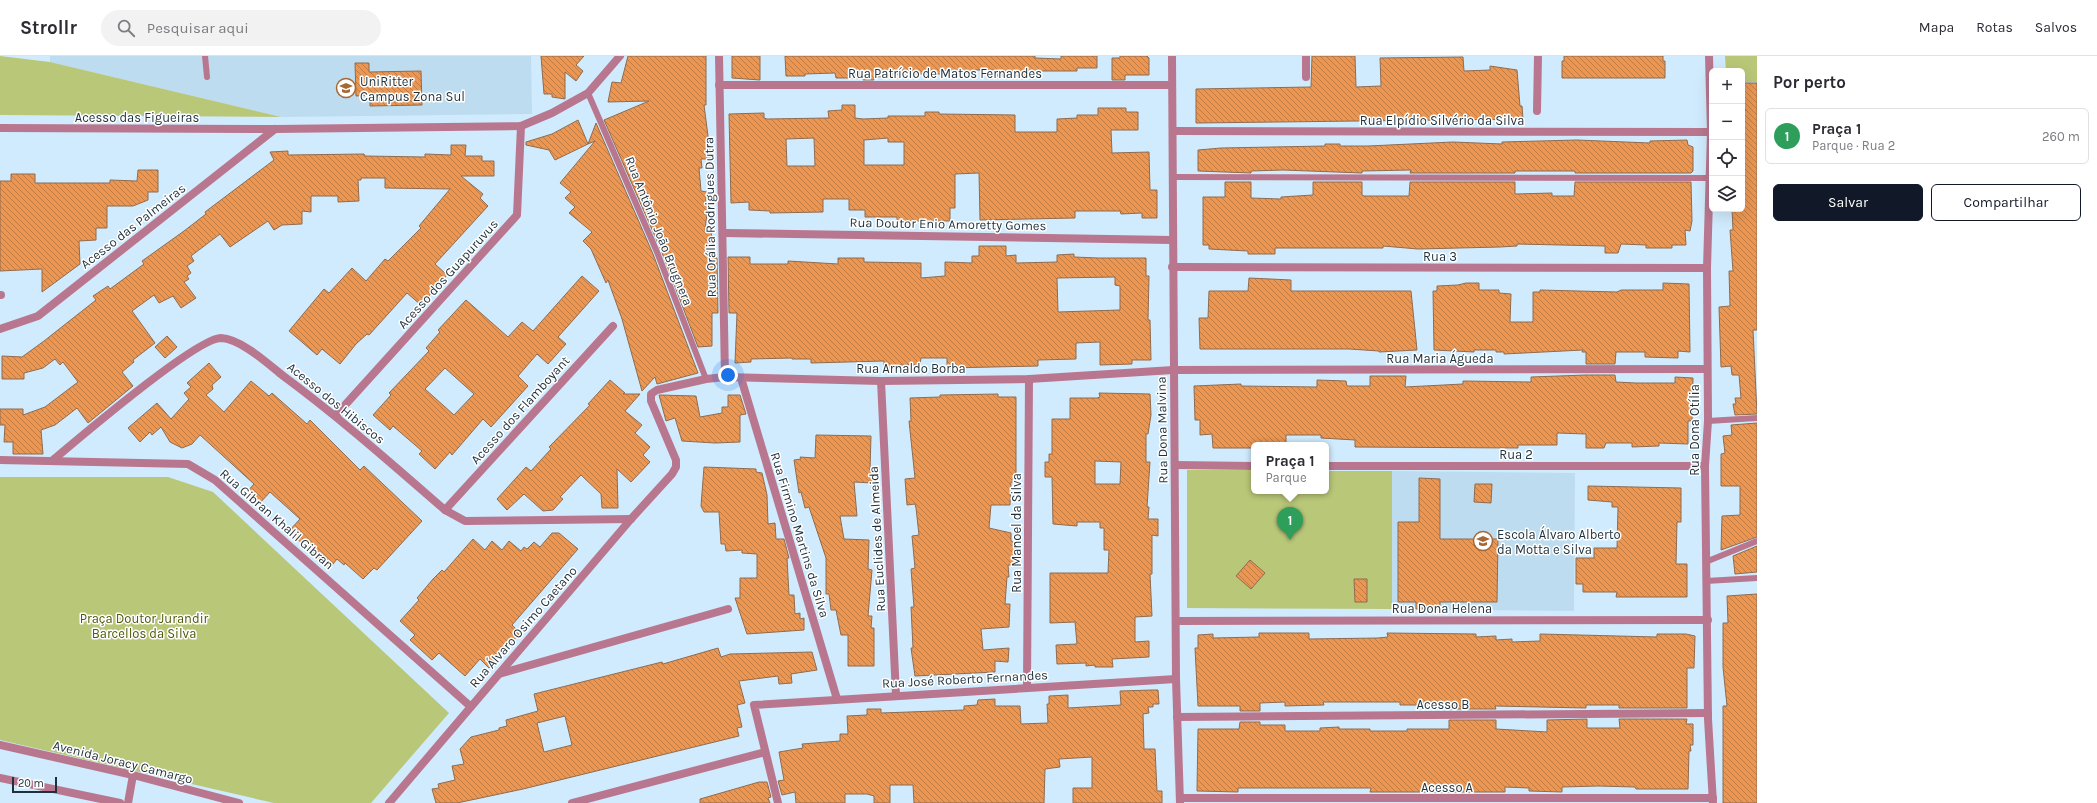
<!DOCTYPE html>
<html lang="pt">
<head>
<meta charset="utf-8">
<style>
  :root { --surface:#fff; --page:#f2f2f3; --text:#2b2b33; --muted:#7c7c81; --line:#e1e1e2; --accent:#111827 }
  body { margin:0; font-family:Karla,sans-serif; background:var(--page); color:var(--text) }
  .controls { position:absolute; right:12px; top:12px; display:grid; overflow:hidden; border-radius:6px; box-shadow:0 4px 16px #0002 }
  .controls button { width:36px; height:36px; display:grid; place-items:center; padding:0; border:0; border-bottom:1px solid var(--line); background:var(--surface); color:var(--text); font:20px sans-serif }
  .scale { position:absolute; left:12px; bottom:10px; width:45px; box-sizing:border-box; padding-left:4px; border:2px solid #1e303b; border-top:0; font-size:11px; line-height:14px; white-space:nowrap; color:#1e303b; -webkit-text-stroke:3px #fff; paint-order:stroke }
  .you { position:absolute; left:728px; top:319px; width:14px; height:14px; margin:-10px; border:3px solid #fff; border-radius:50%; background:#1a73e8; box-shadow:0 0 0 6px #1a73e833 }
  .badge { display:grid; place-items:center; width:26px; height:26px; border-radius:50%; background:var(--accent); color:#fff; font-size:13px; font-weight:700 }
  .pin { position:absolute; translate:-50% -33px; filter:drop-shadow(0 1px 2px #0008) }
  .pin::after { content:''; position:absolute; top:21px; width:14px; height:12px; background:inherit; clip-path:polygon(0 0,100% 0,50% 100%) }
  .popup { position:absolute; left:1251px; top:386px; width:78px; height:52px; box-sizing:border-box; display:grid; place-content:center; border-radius:6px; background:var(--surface); filter:drop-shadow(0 1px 3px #0005); font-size:13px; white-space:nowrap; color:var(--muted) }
  .popup b { font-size:15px; color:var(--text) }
  .popup::after { content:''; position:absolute; left:50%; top:100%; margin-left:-8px; border:8px solid transparent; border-top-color:var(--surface) }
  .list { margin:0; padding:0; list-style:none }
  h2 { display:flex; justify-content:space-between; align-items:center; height:52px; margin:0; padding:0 16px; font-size:17px }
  h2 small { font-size:13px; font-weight:400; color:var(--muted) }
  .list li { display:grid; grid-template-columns:26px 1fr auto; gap:12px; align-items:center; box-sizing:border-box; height:56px; margin:0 8px 8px; padding:0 8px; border:1px solid var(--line); border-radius:6px }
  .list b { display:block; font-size:15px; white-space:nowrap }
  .list p { margin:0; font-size:13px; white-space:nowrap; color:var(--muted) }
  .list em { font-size:13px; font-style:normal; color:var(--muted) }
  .actions { display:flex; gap:8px; padding:12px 16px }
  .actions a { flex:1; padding:9px 0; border:1px solid var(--accent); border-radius:6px; text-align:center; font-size:14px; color:var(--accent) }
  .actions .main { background:var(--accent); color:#fff }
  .icon { flex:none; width:22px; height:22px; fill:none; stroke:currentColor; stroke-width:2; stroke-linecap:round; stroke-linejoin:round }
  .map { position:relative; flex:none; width:1757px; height:747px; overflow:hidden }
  header { display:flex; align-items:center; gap:24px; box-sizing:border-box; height:56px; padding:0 20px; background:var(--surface); border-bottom:1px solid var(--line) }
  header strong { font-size:19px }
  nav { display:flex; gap:22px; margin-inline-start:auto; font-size:14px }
  .search { width:280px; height:36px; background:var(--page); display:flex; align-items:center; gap:10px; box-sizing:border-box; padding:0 14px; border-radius:22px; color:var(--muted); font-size:15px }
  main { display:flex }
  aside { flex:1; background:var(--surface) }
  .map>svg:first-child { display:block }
  .built { fill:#bddcf0 }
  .green { fill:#b9c778 }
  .building { fill:url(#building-back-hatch); stroke:#906b4f; fill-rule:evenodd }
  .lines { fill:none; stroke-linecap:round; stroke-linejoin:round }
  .service { stroke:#b8778e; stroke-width:6 }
  .minor { stroke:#b8778e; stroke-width:8 }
  .tertiary { stroke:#b8778e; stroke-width:8 }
  .labels { text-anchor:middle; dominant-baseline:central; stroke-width:3; stroke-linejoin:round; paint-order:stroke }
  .street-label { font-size:13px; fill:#1e303b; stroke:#fff }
  .poi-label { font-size:13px; fill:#1e303b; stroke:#fff; text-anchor:start }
  .park-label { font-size:13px; fill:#505a0a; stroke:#fff }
</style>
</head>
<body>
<header>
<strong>Strollr</strong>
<div class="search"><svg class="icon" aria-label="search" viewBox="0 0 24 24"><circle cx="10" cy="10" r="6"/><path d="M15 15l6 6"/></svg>Pesquisar aqui</div>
<nav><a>Mapa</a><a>Rotas</a><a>Salvos</a></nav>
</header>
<main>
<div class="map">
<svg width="1757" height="747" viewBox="0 0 1757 747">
  <defs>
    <pattern id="building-back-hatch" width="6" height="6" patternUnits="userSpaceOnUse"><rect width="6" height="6" fill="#ec9651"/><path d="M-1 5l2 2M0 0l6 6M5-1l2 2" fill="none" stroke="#bf7b44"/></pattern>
  </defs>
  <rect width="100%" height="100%" fill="#d0ebfd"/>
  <g class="built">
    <path d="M50,0h481l1,58 -251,3 -231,-55z"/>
    <path d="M1392,415l183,2 -1,138 -182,-2z"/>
  </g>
  <g class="green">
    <path d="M0,0l50,6 231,55 -281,-2z"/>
    <path d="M1725,0h32v26h-15v-11h-16z"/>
    <path d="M1187,414h67v21h72v-20h66v138l-205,-1z"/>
    <path d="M0,421h168l45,15 236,221 -78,90h-97l-274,-63z"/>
  </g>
  <g class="building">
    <path d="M541,0h43l-8,9 7,6 -7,10 -11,-9v27l-13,-2v-3h-8z"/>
    <path d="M628,0h78v49h-2l7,54h-10l1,9h-3l2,23 6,1 -2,13h3l-3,25h6l3,28h3l1,55h-6v33l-14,1 -37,-97 -57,-130 45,-19 -41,1 4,-20 9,1z"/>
    <path d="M732,0h28v24l-28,-2z"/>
    <path d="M785,0h250v2l26,1v-3h36v12h-20v3h-41v5h-39v-6h-23v3l-22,1h-58v2l-20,1v3h-11l-1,-2h-26l-1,-5 -30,1v2h-19z"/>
    <path d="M1120,0h27l2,2v17h-24v5h-13v-22h8z"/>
    <path d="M1312,0h43l1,31 25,-1 -1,-28 83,-1 1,14 26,-1v-4l27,4 3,36h2l1,13 -327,4v-34l115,-2z"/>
    <path d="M1564,0h99v5h2v17h-103v-17h2z"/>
    <path d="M355,7h14v9l52,-1 1,34 -52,1v-11l-14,1z"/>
    <path d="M1742,27h15v247h-4l4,84 -22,1 -2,-11h3l-1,-6h6l-2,-23h-7l-1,-9 -10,1 -2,-60 11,-1 -1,-35h4l-3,-41h3l-1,-21h10v-97l3,-1z"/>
    <path d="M842,49h13v13l8,1 25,-1v-2h37v-4h14v2l76,1v17h42v-13l20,-1v-3h21v-7h28v4h12v18h-27l1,23 37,-1 1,38h7v28h-15v-5l-21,1 -1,-3h-45v7l-95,2 -1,-47 -24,1v34h-5v13h-53v-4h-32v-7h-16v-11h-26v13l-53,1v-2l-21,-1v-8l-18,1 -2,-89 35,-1v5l3,1 62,-1 -1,-7 14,-1zM814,82l1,28h-28l-1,-27zM888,82v4h16v23h-40v-25z"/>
    <path d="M578,64l10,24 -33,16 -6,-10 -23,-5v-3l26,-8z"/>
    <path d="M596,67l57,131 45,119 -41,11 -2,-7 -13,14 -20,-72 -14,-39 -2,3 -15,-34 -8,-8 9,-9 -23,-19 6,-6 -10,-9 6,-6 -11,-9 35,-42 -7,3z"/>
    <path d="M1577,84l73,3v-2l37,-1 1,5 5,2v24l-2,2h-116v-2h-60v2h-105l1,-3 -49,1v2l-79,-3 -32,1v2l-53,-2v-21l23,-2 104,-2v-2h15v2h28l85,-4 49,2v-2z"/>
    <path d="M451,89h15l-1,11h17v5h12v15h-33l22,18 -3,4 8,8 -53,58 12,11 -26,30 -14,-12 -38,42 -2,-1 -11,10 -16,20 -18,-15 -5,6 -28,-24 35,-42 5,4 23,-25 14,13 19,-22 3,2 33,-33 -2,-2 31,-37 -65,-1v-10h-24v2h-3l1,21 -21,1v-6h-27v16l-9,-1v13l-20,1 -8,5 -6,-9 -38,26 -10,-13 -29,22 3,5 -7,5 4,7 -4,3 2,3 -5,3 12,16 -15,10 -8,-12 -14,7 -5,-8 -22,16 23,32 -22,17 1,2 -12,10 11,14 -45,37 -11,-15 -22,17 -14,5 2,24h-30v-12h-9l1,-17h-5v-16h23v6l22,-8 33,-25 -15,-20 -3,3 -5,-6 -12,9 -19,5v6h-22v-23l20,1 22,-16 52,-41 -3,-4 15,-10 2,3 34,-25 -2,-3 42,-30 22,-17 -1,-2 69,-52 -4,-8 18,-1v4l76,-1 1,2 60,1v-3l26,1z"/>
    <path d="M138,114h20v22h-10v8l-15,6h-26v22h-11v12l-17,1 1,23 -23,17 -15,11v-23l-42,2v-90h11v-7h24v9h75v-3l27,1z"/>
    <path d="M1225,126h26v16l30,1v-2l32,-2v-13h49v13l2,1h45l1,-14h105v12l37,-1v3h22l1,-14h116l1,39 -2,10 -5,-1 1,15h-14v3h-26v-3l-25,-1 -3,9h-13v-7l-88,-2v2l-17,1 -82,2 -35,-3v2h-108v6h-27v-3l-39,-2v-4h-6v-48h22z"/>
    <path d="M979,190h27v10l10,-1v8l41,-1v-7l17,-1v3l24,1h48v18h3l-1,44h2l1,40h-19v4l-32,1v-23l-24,1v16l-38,1v6l-91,2v-10h-26l-1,7h-21v3h-15v-7l-73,2v-4h-19v-1l-41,1v3l-16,1 2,-50h-8l-1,-56h22v7h38v-3l50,3v-6h26v4l57,1v15l24,-2v-14l27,1v-7h7zM1115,221v8l5,1v24l-62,2 -1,-34z"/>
    <path d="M582,220l17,15 -41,46 8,7 -18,20 -11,-10 -19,22 10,10 -37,41 -8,-8 -31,36 -2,-3 -15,17 -16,-15 3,-3 -29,-25 -3,4 -17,-15 18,-20 -2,-2 40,-42 -3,-3 14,-16 -2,-2 28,-30 42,37 14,-15 11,9zM445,312l29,26 -20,21 -29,-26z"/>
    <path d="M1249,222l42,2v11h120l6,59 -38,2v-1l-30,-2h-149l-1,-31h9l1,-27h39z"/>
    <path d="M1466,227h13v7h20v3l12,1 -1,28h23v-30h7v-2l77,2 4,-2h42v-7l26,1 1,68 -12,-1v7l-33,-1v-5h-29l-1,12h-29v-12h-4l1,-2 -79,4v-2h-8v-2h-22v2l-40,-2 -1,-59h4v-5l21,-1z"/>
    <path d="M167,280l10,11 -12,11 -10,-11z"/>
    <path d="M209,307l12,14 -9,8 1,4 -7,6 18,17 27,-31 18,15 3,-3 35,31 3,-4 50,50 4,-4 58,55 -45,49 -3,-2 -11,11 -18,-16 -1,2 -7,-6 -8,10 -40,-38 11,-12 -30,-27 -11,12 -6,-5 -7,-6 8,-9 -54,-49 -8,9 -10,4 -12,-6 -9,-15 -9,8 -2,-3 -10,10 -12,-14 29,-25 14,16 18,-20 -5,-6 7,-6 -4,-4z"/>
    <path d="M1586,319h29l1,7 20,1h39v-6l18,1 -1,43h-4v23l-29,-1v3l-27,1v-4h-26l-2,5h-18v-14l-29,-1v12h-39v3l-163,-1v-7l-34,-2v-3h-35v10h-32v3h-41l-1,-14 -12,1v-15h-5l-1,-34 47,-2v2l76,1v-7l29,1 1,5h23v-10h36l-1,11 58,-3v-3l68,1v-5z"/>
    <path d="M610,324l15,13 -2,1h17l-15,17 17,14 -7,8 15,14 -7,8 7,7 -19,20 -14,-13 1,39h-16l-1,-14 -20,-19 -21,22 3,2 -10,11 -10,1 -19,-17 -17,16 -10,-11 29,-32 5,4 20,-22 -2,-2 41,-42 -2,-1z"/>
    <path d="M1099,337l51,1 1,21 -3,19h-2v28h4l-3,45h2l-1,12h10v17l-6,-1v39h-2l2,42 -17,1v25l14,-1v16l-37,2 1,8h-18v-2l-9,1v-3l-29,1 -1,-19 21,-1 -2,-22 -25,1v-50h58l1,-23h-5v-22h-4v-6h-23v4l-24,-2 -1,-47h-7v-15h4v-8h3v-35h18v-21h27l3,-1zM1095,405l26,1 -1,22h-25z"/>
    <path d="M998,338v3h18v85h-5l-1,23h-19l-2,23 22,5v8l2,1v6h3v17h-8l1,12h-2l-2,27h5l-1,23 -28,2 2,21 26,-2 -1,14 -13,-1v11l-80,4 -4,-28h2l-2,-41h3l-3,-38 4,-1 -3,-32 7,-1 -3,-27 -1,-4 -8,1 -2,-26 10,-1 -6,-57h2l-1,-23 30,-1v-2z"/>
    <path d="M659,339l37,1 4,21 22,-4v-6h6v-12h12l6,19 -6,1v27l-25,1 -33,-2 -7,-23 -9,3z"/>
    <path d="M1757,367v114l-36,13 1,-34 18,-1v-29h-19v-32l4,-1 -2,-17 9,-1 -1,-10z"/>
    <path d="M816,379l55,1 -1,34h3l-1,13 -18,-1 3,34h-17l4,23 25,1 -1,29 4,1 -4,46h4l-1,12h3v38h-26v-31h-7l-5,-25h-5l-2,-16h-3v-36l-17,-51 -4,1 -4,-16 -2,1 -5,-33 7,-1 -1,-2 15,1z"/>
    <path d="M704,411l52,2v3l6,1 5,22 1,29 7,-1 1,16h8l5,19h-2l2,37h5l1,19 5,-1v6l4,-1v12l-57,4 -12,-36h5v-20h17v-24l-15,-1v-3l-16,1 -1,-7h-4l-2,-32h-15l-3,-6z"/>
    <path d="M1419,422l21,1v60h58l-1,63h-57v7h-24v-7h-18v-80h21z"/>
    <path d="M1475,428h17l-1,19 -17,-1z"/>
    <path d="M1588,430l93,2v34h-4l-1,42h11v33h-71l1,-5h-34v-8h-7v-26h18v-10h23l1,-41h-6v-5l-24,-2z"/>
    <path d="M552,477h7l19,16 -66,76 8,8 -31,35 -9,-9 -15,17 -26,-23 -7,7 -22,-20 5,-5 -15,-14 19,-21 -2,-2 16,-19 9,-9 2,2 29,-33 12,11 7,-9 10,9 7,-9 12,10 3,-4 3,2 7,-7 6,5z"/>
    <path d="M1757,490v26l-22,2 -2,-18z"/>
    <path d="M1250,504l15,13 -14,16 -15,-13z"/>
    <path d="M1354,523h13v23h-12z"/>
    <path d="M1757,538v209h-34v-97h4l-4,-39v-44h5l-1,-27z"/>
    <path d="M1259,577h50v6l69,-1 10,-1 -1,-4 89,1v3l20,-1v4l16,-1v3l28,-1v-7l117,3v-3h29l9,2 -1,32h-7v40h-68v-3h-33v3l-91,-2 1,3h-47l-10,-4h-39v-3h-77l1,3 -39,1v-4l-25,1v8h-20v-5h-42l-3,-58h3v-13l15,-1v4l46,-1z"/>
    <path d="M718,592l3,9 9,-3 82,-2 5,18 -26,4 1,9 -13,1 -1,-8 -39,5 6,22 -8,2 5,22 -5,1 2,8 -216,53 -66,14h-21l-4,-14 7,-1 -1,-4 17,-4 -3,-14 12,-2 -4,-15 11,-12 28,-7v-2l8,-2 -1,-6 32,-9 -4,-17 128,-32 1,2zM565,660l7,29 -28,7 -7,-29z"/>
    <path d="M1152,634h6l1,14h-6v3h-5l1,6 -6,1 1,35h11l2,42h5v12h-89v-15h19v-31l-33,2 1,8 -15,2 -1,34h-130l-1,-18h-23v18h-16v-7l-7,-2h-22v9h-49l-1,-11 -13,3 -4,-14 6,-1 -5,-28 24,-4 -1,-4 38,-3v-7h8l-1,-18 20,-1v-6h14v4l83,-3v-4l13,-1 1,-5 17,-1v7h25l1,18 27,-1 -1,-19h2v-8l19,-1v13l53,-3 -1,-14z"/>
    <path d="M1587,663v9h33l-1,-9h68l-1,5h7v21h-3l1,6h-2l-1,38h-52l-1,-2 -37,-1 -36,1v5l-33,-1v-3l-24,-1v5h-135l1,-4h-133v4l-41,-1 1,-62h41l1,-7h20v3h25v6h35v-3l19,-1v2h31v2h37v-2h42v-9h47v9l51,3v-12z"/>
    <path d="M759,726h8l4,15 -3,1 2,5h-70v-4z"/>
  </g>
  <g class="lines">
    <g class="service">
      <path d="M205,0l2,21"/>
      <path d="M588,37l69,159 49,127"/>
      <path d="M1173,121l537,1"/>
      <path d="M1708,365l49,-3"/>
      <path d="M1708,505l49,-20"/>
      <path d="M1706,525l51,-3"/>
    </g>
    <g class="minor">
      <path d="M719,0l6,321"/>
      <path d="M1306,21v-21"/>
      <path d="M719,29h453"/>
      <path d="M1537,55l1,-55"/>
      <path d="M0,72l275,1 246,-3 31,-13 36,-20 32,-37"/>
      <path d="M1173,75l538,1"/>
      <path d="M724,177l448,7"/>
      <path d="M1172,211l535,1"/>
      <path d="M0,239h1"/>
      <path d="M0,273l38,-13 237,-187"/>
      <path d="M741,322l96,321"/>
      <path d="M881,325l15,314"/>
      <path d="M336,359l181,-200 4,-89"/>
      <path d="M0,404l188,4 27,16 255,226"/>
      <path d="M53,404c25,-21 143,-122 168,-122 20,1 46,25 61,37 57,42 110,89 163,135l20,11 166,-2"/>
      <path d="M1175,409l79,1"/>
      <path d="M1326,410h379"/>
      <path d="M445,454l168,-184"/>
      <path d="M1176,565l532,-1"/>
      <path d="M499,618l229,-65"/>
      <path d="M1027,632l2,-309"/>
      <path d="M1177,661l531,-4"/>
      <path d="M1180,742h533"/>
      <path d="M389,747l242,-284 41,-45 4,-7v-7l-25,-59v-7l6,-4 49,-11 19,-2 156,4 148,-2 144,-9 533,-1"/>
      <path d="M572,747l193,-51"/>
      <path d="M778,747l-24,-98 422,-26"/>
    </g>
    <g class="tertiary">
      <path d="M1172,0l4,623 4,124"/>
      <path d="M1709,0l2,76 -4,136 1,153 -3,45 3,253 5,84"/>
      <path d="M0,689l133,30 106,28"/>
      <path d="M0,722l120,25"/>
      <path d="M128,747l5,-28"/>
    </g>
  </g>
  <defs>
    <symbol id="university-ring" viewBox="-11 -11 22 22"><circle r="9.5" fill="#fff" stroke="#a86732" stroke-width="1.5"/><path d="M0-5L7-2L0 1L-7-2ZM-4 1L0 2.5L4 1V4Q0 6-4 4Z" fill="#a86732"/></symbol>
    <symbol id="school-ring" viewBox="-11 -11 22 22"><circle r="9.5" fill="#fff" stroke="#a86732" stroke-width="1.5"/><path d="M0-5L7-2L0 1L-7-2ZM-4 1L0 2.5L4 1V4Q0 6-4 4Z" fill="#a86732"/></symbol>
  </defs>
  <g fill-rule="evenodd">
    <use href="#university-ring" x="335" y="21" width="22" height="22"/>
    <use href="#school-ring" x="1472" y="474" width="22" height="22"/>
  </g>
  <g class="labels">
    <g class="street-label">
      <text x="945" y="17">Rua Patrício de Matos Fernandes</text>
      <text x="137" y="61">Acesso das Figueiras</text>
      <text x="1442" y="64">Rua Elpídio Silvério da Silva</text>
      <text transform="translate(710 161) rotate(-91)">Rua Orália Rodrigues Dutra</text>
      <text transform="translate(948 168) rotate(1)">Rua Doutor Enio Amoretty Gomes</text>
      <text transform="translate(133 170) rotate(-38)">Acesso das Palmeiras</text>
      <text transform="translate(659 175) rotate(68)">Rua Antônio João Brugnera</text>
      <text x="1440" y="200">Rua 3</text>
      <text transform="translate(448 218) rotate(-48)">Acesso dos Guapuruvus</text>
      <text x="1440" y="302">Rua Maria Águeda</text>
      <text x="911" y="312">Rua Arnaldo Borba</text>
      <text transform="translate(336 347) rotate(39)">Acesso dos Hibiscos</text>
      <text transform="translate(520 354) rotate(-48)">Acesso dos Flamboyant</text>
      <text transform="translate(1162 374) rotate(-91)">Rua Dona Malvina</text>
      <text transform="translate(1694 374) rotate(-90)">Rua Dona Otília</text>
      <text x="1516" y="398">Rua 2</text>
      <text transform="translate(277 463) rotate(41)">Rua Gibran Khalil Gibran</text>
      <text transform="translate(1016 477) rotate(-90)">Rua Manoel da Silva</text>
      <text transform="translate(800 479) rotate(73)">Rua Firmino Martins da Silva</text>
      <text transform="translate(877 483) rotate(-93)">Rua Euclides de Almeida</text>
      <text x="1442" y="552">Rua Dona Helena</text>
      <text transform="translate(523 571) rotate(-49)">Rua Álvaro Osimo Caetano</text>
      <text transform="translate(965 623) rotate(-3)">Rua José Roberto Fernandes</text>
      <text x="1443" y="648">Acesso B</text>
      <text transform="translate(123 706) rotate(14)">Avenida Joracy Camargo</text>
      <text x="1447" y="731">Acesso A</text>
    </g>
    <g class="poi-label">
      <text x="360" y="25">UniRitter<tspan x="360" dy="15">Campus Zona Sul</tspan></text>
      <text x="1497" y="478">Escola Álvaro Alberto<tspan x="1497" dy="15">da Motta e Silva</tspan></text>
    </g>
    <g class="park-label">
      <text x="144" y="562">Praça Doutor Jurandir<tspan x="144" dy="15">Barcellos da Silva</tspan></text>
    </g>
  </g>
</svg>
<div class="controls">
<button>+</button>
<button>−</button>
<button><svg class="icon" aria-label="locate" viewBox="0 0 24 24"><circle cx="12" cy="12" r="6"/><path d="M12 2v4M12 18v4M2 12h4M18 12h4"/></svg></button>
<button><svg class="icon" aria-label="layers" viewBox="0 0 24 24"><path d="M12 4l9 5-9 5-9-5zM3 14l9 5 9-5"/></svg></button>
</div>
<div class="scale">20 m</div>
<div class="you"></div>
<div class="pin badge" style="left:1290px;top:484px;background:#2e9e5b">1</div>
<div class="popup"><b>Praça 1</b>Parque</div>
</div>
<aside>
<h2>Por perto<small></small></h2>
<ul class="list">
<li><span class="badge" style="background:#2e9e5b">1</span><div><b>Praça 1</b><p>Parque · Rua 2</p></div><em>260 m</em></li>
</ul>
<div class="actions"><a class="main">Salvar</a><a>Compartilhar</a></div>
</aside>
</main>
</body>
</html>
